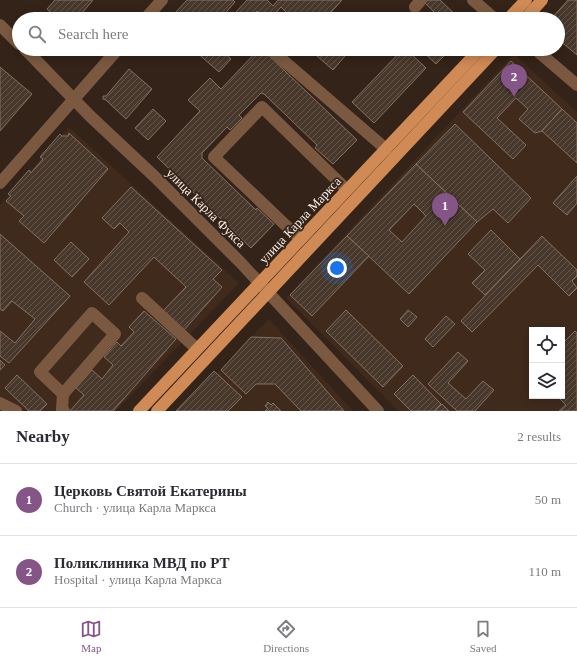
<!DOCTYPE html>
<html lang="en">
<head>
<meta charset="utf-8">
<style>
  :root { --surface:#fff; --page:#f2f2f3; --text:#2b2b33; --muted:#7c7c81; --line:#e1e1e2; --accent:#855588 }
  body { margin:0; font-family:Georgia,serif; background:var(--page); color:var(--text) }
  .controls { position:absolute; right:12px; bottom:12px; display:grid; overflow:hidden; border-radius:0px; box-shadow:0 2px 10px #0003 }
  .controls button { width:36px; height:36px; display:grid; place-items:center; padding:0; border:0; border-bottom:1px solid var(--line); background:var(--surface); color:var(--text); font:20px sans-serif }
  .you { position:absolute; left:337px; top:268px; width:14px; height:14px; margin:-10px; border:3px solid #fff; border-radius:50%; background:#1a73e8; box-shadow:0 0 0 6px #1a73e833 }
  .badge { display:grid; place-items:center; width:26px; height:26px; border-radius:50%; background:var(--accent); color:#fff; font-size:13px; font-weight:700 }
  .pin { position:absolute; translate:-50% -33px; filter:drop-shadow(0 1px 2px #0008) }
  .pin::after { content:''; position:absolute; top:21px; width:14px; height:12px; background:inherit; clip-path:polygon(0 0,100% 0,50% 100%) }
  .list { margin:0; padding:0; list-style:none }
  h2 { display:flex; justify-content:space-between; align-items:center; height:52px; margin:0; padding:0 16px; font-size:17px }
  h2 small { font-size:13px; font-weight:400; color:var(--muted) }
  .list li { display:grid; grid-template-columns:26px 1fr auto; gap:12px; align-items:center; box-sizing:border-box; height:72px; padding:0 16px; border-top:1px solid var(--line) }
  .list b { display:block; font-size:15px; white-space:nowrap }
  .list p { margin:0; font-size:13px; white-space:nowrap; color:var(--muted) }
  .list em { font-size:13px; font-style:normal; color:var(--muted) }
  .icon { flex:none; width:22px; height:22px; fill:none; stroke:currentColor; stroke-width:2; stroke-linecap:round; stroke-linejoin:round }
  .map { position:relative; flex:none; width:577px; height:411px; overflow:hidden }
  .search { position:absolute; background:var(--surface); box-shadow:0 2px 10px #0003; left:12px; right:12px; top:12px; height:44px; display:flex; align-items:center; gap:10px; box-sizing:border-box; padding:0 14px; border-radius:22px; color:var(--muted); font-size:15px }
  .sheet { height:196px; background:var(--surface) }
  nav { display:flex; justify-content:space-around; align-items:center; box-sizing:border-box; height:56px; border-top:1px solid var(--line); background:var(--surface); font-size:11px; color:var(--muted) }
  nav a { display:grid; justify-items:center; gap:2px }
  nav .on { color:var(--accent) }
  .map>svg:first-child { display:block }
  .built { fill:#402a1b; fill-rule:evenodd }
  .building { fill:url(#building-hatch); stroke:#847164; fill-rule:evenodd }
  .lines { fill:none; stroke-linecap:round; stroke-linejoin:round }
  .minor { stroke:#7b5941; stroke-width:12 }
  .major { stroke:#cf8a55; stroke-width:12 }
  .labels { text-anchor:middle; dominant-baseline:central; stroke-width:3.5; stroke-linejoin:round; paint-order:stroke }
  .street-label { font-size:13px; fill:#fbf0e8; stroke:#332318 }
</style>
</head>
<body>
<div class="map">
<svg width="577" height="411" viewBox="0 0 577 411">
  <defs>
    <pattern id="building-hatch" width="6" height="6" patternUnits="userSpaceOnUse"><rect width="6" height="6" fill="#48382c"/><path d="M-1 1l2-2M0 6l6-6M5 7l2-2" fill="none" stroke="#63554b"/></pattern>
  </defs>
  <rect width="100%" height="100%" fill="#332318"/>
  <g class="built">
    <path d="M514,54l63,58v299h-179l-112,-113zM532,330h30v66h-30z"/>
    <path d="M69,127l170,156 -123,128h-116v-206z"/>
    <path d="M269,319l84,92h-173z"/>
  </g>
  <g class="building">
    <path d="M55,0h38l-16,19h-19l-11,-10z"/>
    <path d="M187,0h46l2,2 -15,17h-39l-6,-6z"/>
    <path d="M247,0h20l6,6 5,-6h64l-17,19h-32l-12,-12 -11,12h-5l-8,-8 -7,8h-6l-8,-7z"/>
    <path d="M428,0h12l20,19h-32l6,-7 -9,-9z"/>
    <path d="M568,0h9v55l-19,-16v-20h-7z"/>
    <path d="M197,49h23l11,10 -12,13 -24,-21z"/>
    <path d="M259,49h3l95,91 -24,24 -18,-16 2,-3 -53,-51 -3,-1 -22,22 3,3 -12,12 -3,-3 -25,26v5l54,52 1,-2 17,16 -23,24 -94,-91 43,-46 -12,-11 22,-22 11,11z"/>
    <path d="M309,49h42l-18,21z"/>
    <path d="M403,49h3l20,19 -52,55 -22,-21z"/>
    <path d="M420,49h31l-15,15z"/>
    <path d="M511,61l51,48 -20,22 -7,2 -16,-14 9,-10 -12,-11 -19,20 29,27 -13,14 -50,-47z"/>
    <path d="M0,67l32,27 -32,37z"/>
    <path d="M129,69l23,20 -26,30 -20,-19 -3,-1v-3h3z"/>
    <path d="M153,109l13,12 -18,19 -13,-12z"/>
    <path d="M562,109l15,14v40l-35,-32z"/>
    <path d="M455,124l76,74 -23,25 -15,-14 -16,13 -61,-58z"/>
    <path d="M69,133l39,36 -64,74 -25,-22 5,-5 -18,-15 5,-5 -3,-2 21,-24 2,3 12,-14 -3,-2 20,-23 2,2h6z"/>
    <path d="M416,164l61,58 -68,72 -62,-58zM414,204l12,12 -24,26 -13,-12z"/>
    <path d="M577,176v27l-10,12 -14,-12z"/>
    <path d="M131,187l91,83 -9,9 9,8 -38,43 -21,-19 23,-24 -32,-30 -45,48 -25,-23 45,-50 -9,-9 -6,6 -12,-11z"/>
    <path d="M491,230l29,29 -35,36 -13,-12 13,-13 -17,-16z"/>
    <path d="M0,234l70,62 -61,67 -9,-7v-25l15,12 20,-24 -23,-18 -9,10 -3,-2z"/>
    <path d="M347,236l22,20 -57,60 -22,-21z"/>
    <path d="M542,236l35,34v6l-5,5 5,7 -8,8 -31,-31 -66,67 -11,-11z"/>
    <path d="M71,242l18,17 -17,18 -18,-17z"/>
    <path d="M346,310l57,56 -20,21 -57,-56z"/>
    <path d="M408,310l9,7 -9,10 -8,-8z"/>
    <path d="M144,311l32,28 -63,72h-43l14,-16 -8,-7 16,-18 10,9 11,-14 -9,-8 13,-15 4,4 13,-14 -5,-5z"/>
    <path d="M446,316l9,8 -22,23 -8,-8z"/>
    <path d="M575,331l2,2v78h-18l7,-6 -9,-9h5v-52z"/>
    <path d="M251,337l30,1 63,73h-43l-26,-27h-19l-10,10 -25,-24z"/>
    <path d="M458,352l10,9 -20,22 18,16 17,-18 11,9 -19,21h-18l-29,-27z"/>
    <path d="M0,360l5,5 -5,5z"/>
    <path d="M214,371l28,26 -14,14h-52z"/>
    <path d="M17,375l30,29 -7,7h-11l-24,-23z"/>
    <path d="M413,375l28,29 -7,7h-23l-17,-17z"/>
    <path d="M268,402l3,3 2,-2 8,8h-16l3,-3 -3,-2z"/>
    <path d="M442,404l7,7h-15z"/>
  </g>
  <g class="lines">
    <g class="minor">
      <path d="M473,0l22,19"/>
      <path d="M415,7l6,-7"/>
      <path d="M145,19l17,-19"/>
      <path d="M0,25l19,19"/>
      <path d="M25,49l65,67 65,61 85,85 138,149"/>
      <path d="M270,49l116,100"/>
      <path d="M535,49l42,36"/>
      <path d="M241,50l4,-1"/>
      <path d="M0,183l118,-134"/>
      <path d="M300,239l-86,-82 48,-50 85,83"/>
      <path d="M142,298l55,51"/>
      <path d="M63,394l-23,-22 52,-59 23,21 -52,60 -1,15 2,2"/>
      <path d="M0,403l16,8"/>
    </g>
    <g class="major">
      <path d="M508,19l18,-19"/>
      <path d="M525,19l17,-19"/>
      <path d="M139,411l341,-362"/>
      <path d="M157,411l339,-362"/>
    </g>
  </g>
  <g class="labels">
    <g class="street-label">
      <text transform="translate(206 208) rotate(45)">улица Карла Фукса</text>
      <text transform="translate(300 220) rotate(-47)">улица Карла Маркса</text>
    </g>
  </g>
</svg>
<div class="controls">
<button><svg class="icon" aria-label="locate" viewBox="0 0 24 24"><circle cx="12" cy="12" r="6"/><path d="M12 2v4M12 18v4M2 12h4M18 12h4"/></svg></button>
<button><svg class="icon" aria-label="layers" viewBox="0 0 24 24"><path d="M12 4l9 5-9 5-9-5zM3 14l9 5 9-5"/></svg></button>
</div>
<div class="you"></div>
<div class="pin badge" style="left:445px;top:226px">1</div>
<div class="pin badge" style="left:514px;top:97px">2</div>
<div class="search"><svg class="icon" aria-label="search" viewBox="0 0 24 24"><circle cx="10" cy="10" r="6"/><path d="M15 15l6 6"/></svg>Search here</div>
</div>
<section class="sheet">
<h2>Nearby<small>2 results</small></h2>
<ul class="list">
<li><span class="badge">1</span><div><b>Церковь Святой Екатерины</b><p>Church · улица Карла Маркса</p></div><em>50 m</em></li>
<li><span class="badge">2</span><div><b>Поликлиника МВД по РТ</b><p>Hospital · улица Карла Маркса</p></div><em>110 m</em></li>
</ul>
</section>
<nav>
<a class="on"><svg class="icon" aria-label="map" viewBox="0 0 24 24"><path d="M3 6l6-2 6 2 6-2v14l-6 2-6-2-6 2zM9 4v14M15 6v14"/></svg>Map</a>
<a><svg class="icon" aria-label="directions" viewBox="0 0 24 24"><path d="M12 3l9 9-9 9-9-9zM9 14v-3h6M13 9l2 2-2 2"/></svg>Directions</a>
<a><svg class="icon" aria-label="saved" viewBox="0 0 24 24"><path d="M7 4h10v16l-5-4-5 4z"/></svg>Saved</a>
</nav>
</body>
</html>
